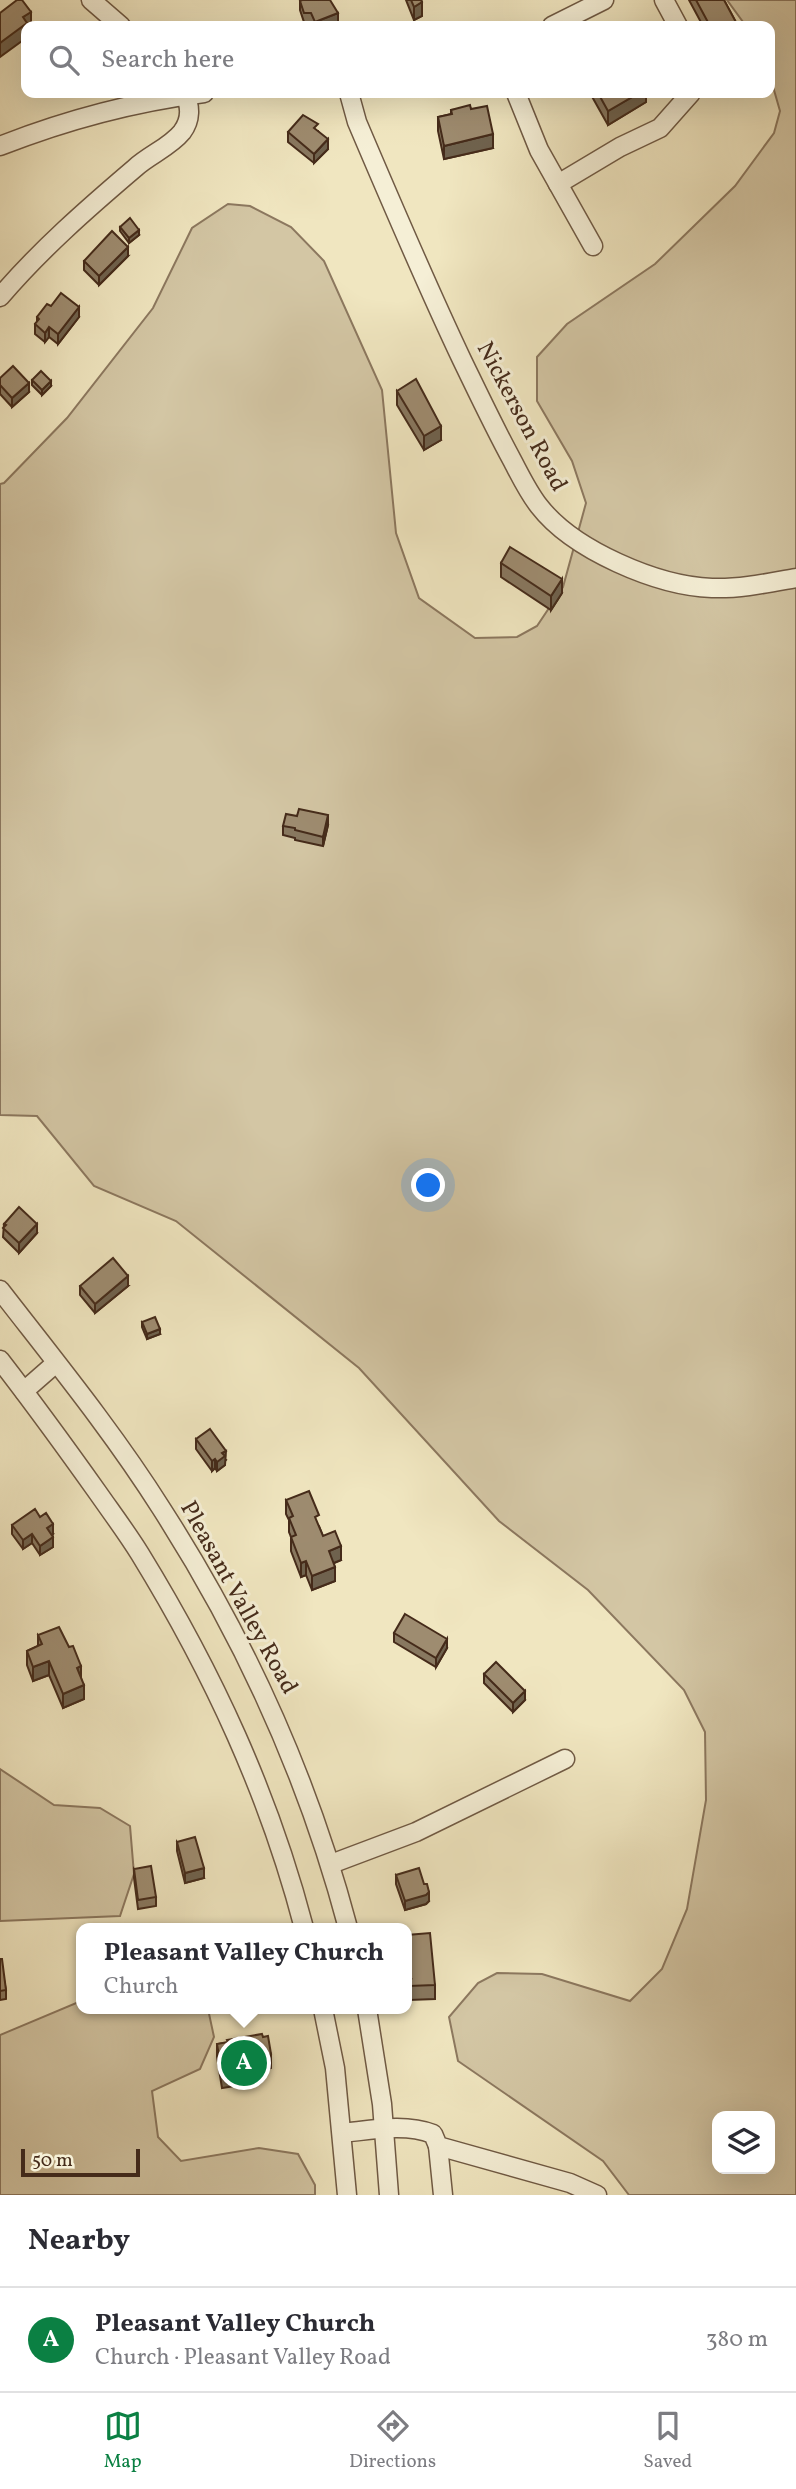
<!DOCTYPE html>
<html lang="en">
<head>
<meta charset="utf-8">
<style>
  :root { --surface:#fff; --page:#f2f2f3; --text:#2b2b33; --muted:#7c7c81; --line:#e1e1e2; --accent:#0b8043 }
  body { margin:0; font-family:Vollkorn,serif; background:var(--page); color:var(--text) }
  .controls { position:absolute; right:21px; bottom:21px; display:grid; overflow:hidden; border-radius:14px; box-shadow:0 7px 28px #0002 }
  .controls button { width:63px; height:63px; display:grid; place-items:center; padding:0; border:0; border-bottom:2px solid var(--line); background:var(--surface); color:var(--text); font:35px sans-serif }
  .scale { position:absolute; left:21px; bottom:18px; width:119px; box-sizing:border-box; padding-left:7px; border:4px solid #452b1a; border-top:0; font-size:19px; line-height:24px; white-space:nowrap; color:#452b1a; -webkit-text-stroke:5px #f5efd6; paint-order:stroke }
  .you { position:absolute; left:429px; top:1186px; width:24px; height:24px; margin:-18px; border:5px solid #fff; border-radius:50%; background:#1a73e8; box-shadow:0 0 0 10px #1a73e833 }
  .badge { display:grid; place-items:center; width:46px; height:46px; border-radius:50%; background:var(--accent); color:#fff; font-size:23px; font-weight:700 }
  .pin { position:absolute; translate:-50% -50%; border:4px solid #fff; box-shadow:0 2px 7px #0006 }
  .popup { position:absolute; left:76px; top:1923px; width:336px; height:91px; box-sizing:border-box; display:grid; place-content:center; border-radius:14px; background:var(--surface); filter:drop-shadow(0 2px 5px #0005); font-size:23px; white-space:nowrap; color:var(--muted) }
  .popup b { font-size:26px; color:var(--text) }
  .popup::after { content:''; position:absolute; left:50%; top:100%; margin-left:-14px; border:14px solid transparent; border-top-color:var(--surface) }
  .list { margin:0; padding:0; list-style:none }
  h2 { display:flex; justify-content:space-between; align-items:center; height:91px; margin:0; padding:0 28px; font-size:30px }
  h2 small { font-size:23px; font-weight:400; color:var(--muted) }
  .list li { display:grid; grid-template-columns:46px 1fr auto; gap:21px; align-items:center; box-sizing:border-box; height:105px; padding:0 28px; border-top:2px solid var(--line) }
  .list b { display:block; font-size:26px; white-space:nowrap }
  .list p { margin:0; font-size:23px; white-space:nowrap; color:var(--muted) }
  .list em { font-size:23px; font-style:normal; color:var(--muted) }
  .icon { flex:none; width:38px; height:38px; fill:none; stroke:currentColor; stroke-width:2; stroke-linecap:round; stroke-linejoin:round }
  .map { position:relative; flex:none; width:796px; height:2195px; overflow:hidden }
  .search { position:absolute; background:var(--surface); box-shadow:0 7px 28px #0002; left:21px; right:21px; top:21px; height:77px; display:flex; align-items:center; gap:18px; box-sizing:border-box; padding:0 24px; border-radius:14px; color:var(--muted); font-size:26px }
  .sheet { height:196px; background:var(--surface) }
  nav { display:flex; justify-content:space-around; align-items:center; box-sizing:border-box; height:98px; border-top:2px solid var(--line); background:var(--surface); font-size:19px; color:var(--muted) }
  nav a { display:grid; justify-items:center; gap:4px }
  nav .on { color:var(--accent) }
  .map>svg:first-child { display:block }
  .green { fill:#d3c6a4; stroke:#8c785f; stroke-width:2; fill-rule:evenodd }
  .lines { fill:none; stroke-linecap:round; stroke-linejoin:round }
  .minor-casing { stroke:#705a44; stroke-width:21 }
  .minor { stroke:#f5efd6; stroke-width:18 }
  .wall { fill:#887860; stroke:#452b1a; stroke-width:2 }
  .shaded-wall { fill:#6f624e; stroke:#452b1a; stroke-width:2 }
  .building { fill:#9e8c70; stroke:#452b1a; stroke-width:2 }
  .labels { text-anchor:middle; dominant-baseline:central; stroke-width:6; stroke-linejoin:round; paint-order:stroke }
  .street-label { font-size:24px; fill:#452b1a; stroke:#f5efd6 }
</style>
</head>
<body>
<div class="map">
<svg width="796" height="2195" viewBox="0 0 796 2195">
  <rect width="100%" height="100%" fill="#f0e6c0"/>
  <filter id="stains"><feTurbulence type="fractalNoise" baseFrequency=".00286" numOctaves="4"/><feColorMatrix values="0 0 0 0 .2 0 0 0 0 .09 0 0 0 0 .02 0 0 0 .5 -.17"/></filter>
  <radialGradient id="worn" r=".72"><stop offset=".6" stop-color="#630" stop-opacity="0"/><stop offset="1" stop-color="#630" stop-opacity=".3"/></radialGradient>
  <g class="green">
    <path d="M727,0h69v2195h-167l-26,-34 -145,-100 -9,-44 29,-34 19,-10 45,1 88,27 32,-32 25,-60 19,-109 -1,-68 -21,-42 -96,-100 -89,-69 -140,-153 -183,-147 -82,-35 -57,-70 -37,-1v-631l4,-1 63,-65 86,-110 39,-80 36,-24 22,2 41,21 33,34 58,129 14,143 23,65 56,40 42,-1 20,-11 26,-39 23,-84 -14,-42 -35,-60v-44l30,-33 88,-60 80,-78 39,-53 6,-22 -10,-35v-50h-24zM717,2116h53v53h-53z"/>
    <path d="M0,1769l54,36 46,3 30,18 4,48 -14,42 -120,5z"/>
    <path d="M81,2001v8h127l6,28 -14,32 -48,22 6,46 23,24 78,-13 39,6 17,31v10h-315v-160z"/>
  </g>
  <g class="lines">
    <defs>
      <g id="minor">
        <path d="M91,0l30,26"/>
        <path d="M664,0l14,26"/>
        <path d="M552,26l52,-26"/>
        <path d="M349,93l8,29c34,80 68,160 105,238 16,33 32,67 50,100 8,15 16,32 27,46 34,44 118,80 173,82 28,1 56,-5 84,-10"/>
        <path d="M516,93l23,57 54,96"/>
        <path d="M0,146c66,-26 134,-44 204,-53"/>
        <path d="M558,184l62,-37 40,-19 31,-35"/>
        <path d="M0,297c40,-47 88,-89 135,-129 14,-13 35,-21 47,-36 9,-12 9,-26 2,-39"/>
        <path d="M0,1290c55,71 113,142 161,218 85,132 147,269 187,420"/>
        <path d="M0,1360c34,44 66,88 98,133 14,20 29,40 42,61 73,119 129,240 164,374"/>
        <path d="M24,1391l32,-28"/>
        <path d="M331,1864l85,-32 149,-73"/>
        <path d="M323,2009l12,59 12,127"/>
        <path d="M367,2009l15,95 7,91"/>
        <path d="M342,2133c30,-3 63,-10 91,1l5,12 132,37 27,12"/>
        <path d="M438,2146l5,49"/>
      </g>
    </defs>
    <use href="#minor" class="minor-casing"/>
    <use href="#minor" class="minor"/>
  </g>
  <g class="wall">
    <path d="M406,0h15l1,16 -8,4z"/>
    <path d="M689,0h35l14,26h-35z"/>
    <path d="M300,1l38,22 -9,3h-17l-1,-3 -7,-1 -4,-12z"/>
    <path d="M590,93h56v9l-38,23z"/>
    <path d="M471,109l22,39 -49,11 -6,-28v-14l13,-3v-4z"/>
    <path d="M318,131l10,18 -14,14 -26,-21v-10z"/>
    <path d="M120,227l19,8 -10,8 -9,-12z"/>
    <path d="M128,256l-29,29 -15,-15v-9z"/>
    <path d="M51,306l28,11 -21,27 -9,-7 -4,5 -10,-8v-10l2,-2v-5z"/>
    <path d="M0,378l29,14 -17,15 -12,-13z"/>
    <path d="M32,380l19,6 -9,9 -10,-10z"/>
    <path d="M397,391l44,49 -17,10 -27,-45z"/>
    <path d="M501,563l61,30 -11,17 -50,-33z"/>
    <path d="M328,825l-5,21 -28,-6v-2l-12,-3v-9z"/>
    <path d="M4,1224l33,9 -18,20 -16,-16z"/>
    <path d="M80,1286h48l-33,27 -15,-18z"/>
    <path d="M142,1322l18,12 -13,5 -5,-12z"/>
    <path d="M196,1439l30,21 -1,1v4l-8,6 -2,-3 -3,3 -16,-22z"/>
    <path d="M286,1500l33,26 4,10 18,24 -7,3 1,18 -23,9 -6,-15 -5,2 -10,-26v-14l-2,-5v-12l-3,-6z"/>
    <path d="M12,1525l41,9 -1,1 1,12 -13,8 -8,-12 -9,6 -11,-15z"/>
    <path d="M394,1633l53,15 -11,19 -42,-25z"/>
    <path d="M38,1635l43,43 3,21 -21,9 -14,-33 -16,6 -6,-16v-14l11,-5z"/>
    <path d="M484,1674l41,26 -12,12 -29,-29z"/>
    <path d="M177,1842l27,36 -19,5 -8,-32z"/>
    <path d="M134,1869l22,28v9l-18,3 -4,-31z"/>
    <path d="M396,1875l33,26 -3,3 -21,6 -9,-26z"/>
    <path d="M407,1935l28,50v14l-26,1 -1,-26h1l-2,-22z"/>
    <path d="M0,1959l6,31v9l-6,1z"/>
    <path d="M263,2037l8,17v14l-4,1v4l-32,5v8l-13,2 -5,-31v-13z"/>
  </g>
  <g class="shaded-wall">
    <path d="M422,2v14l-8,4v-13z"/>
    <path d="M31,12v14h-5v12l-26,19v-14l23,-26z"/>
    <path d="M338,13v10l-9,3h-14v-4z"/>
    <path d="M639,93h7v9l-38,23v-14z"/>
    <path d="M493,134v14l-49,11v-13z"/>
    <path d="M328,139v10l-14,14v-9z"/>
    <path d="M139,230v5l-10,8v-5z"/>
    <path d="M128,247v9l-29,29v-9z"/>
    <path d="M79,307v10l-21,27v-10z"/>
    <path d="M49,327v10l-4,5v-9z"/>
    <path d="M51,381v5l-9,9v-5z"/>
    <path d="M29,383v9l-17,15v-9z"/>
    <path d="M441,426v14l-17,10v-14z"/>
    <path d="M562,579v14l-11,17v-14z"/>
    <path d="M328,815v10l-5,21v-9z"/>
    <path d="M37,1224v9l-18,20v-10z"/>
    <path d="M128,1276v10l-33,27v-9z"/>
    <path d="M160,1329v5l-13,5v-5z"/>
    <path d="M226,1451l-1,14 -8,6v-9l5,-9z"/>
    <path d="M215,1459v9l-3,3v-10z"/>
    <path d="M53,1524v10l-6,4v-10z"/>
    <path d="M32,1534v9l-9,6v-9z"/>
    <path d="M53,1537v10l-13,8v-9z"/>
    <path d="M341,1546v14l-12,5v-14z"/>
    <path d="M306,1561v14l-5,2v-14z"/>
    <path d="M335,1567v14l-23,9v-14z"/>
    <path d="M447,1639v9l-11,19v-9z"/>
    <path d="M49,1661v14l-16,6v-14z"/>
    <path d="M81,1666v14l-4,-12z"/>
    <path d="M84,1685v14l-21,9v-14z"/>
    <path d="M525,1691v9l-12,12v-9z"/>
    <path d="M204,1868v10l-19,5v-10z"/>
    <path d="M429,1892v9l-3,3 -21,6v-9z"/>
    <path d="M234,2009h21l-21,6z"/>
  </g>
  <g class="building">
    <path d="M17,0h5l9,12 -8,5 4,6 -27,20v-30z"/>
    <path d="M302,0h28l8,13 -23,9 -4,-9h-7l-4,-12z"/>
    <path d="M411,0h10l1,2 -8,5z"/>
    <path d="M696,0h28l14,26h-28z"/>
    <path d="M598,93h41l-31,18z"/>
    <path d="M470,105l1,4 16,-3 6,28 -49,12 -6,-29 14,-3 -1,-4z"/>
    <path d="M303,115l15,9 -4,4 14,11 -14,15 -26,-22z"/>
    <path d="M130,218l9,12 -10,8 -9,-11z"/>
    <path d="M112,231l16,16 -29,29 -15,-15z"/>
    <path d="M61,293l18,14 -21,27 -9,-7 -4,6 -10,-9 4,-5 -2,-2 10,-13 4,2z"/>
    <path d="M13,366l16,17 -17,15 -12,-13v-7z"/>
    <path d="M41,371l10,10 -9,9 -10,-10z"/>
    <path d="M416,379l25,47 -17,10 -27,-45z"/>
    <path d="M510,547l52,32 -11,17 -50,-33z"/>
    <path d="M299,809l29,6 -5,22 -28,-7v-2l-12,-2 3,-12 11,2z"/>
    <path d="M19,1207l18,17 -18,19 -16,-15 3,-3 -2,-1z"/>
    <path d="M113,1258l15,18 -33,28 -15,-18z"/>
    <path d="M155,1317l5,12 -13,5 -5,-12z"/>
    <path d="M210,1429l16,22 -4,2 3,3 -8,6 -2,-3 -3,2 -16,-22z"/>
    <path d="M309,1491l10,24 -4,2 8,19 12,-5 6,15 -12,5 6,16 -23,9 -6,-15 -5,2 -10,-26 5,-2 -7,-17 4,-2 -7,-16z"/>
    <path d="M35,1509l5,8 6,-4 7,11 -6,4 6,9 -13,9 -8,-12 -9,6 -11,-15z"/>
    <path d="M405,1614l42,25 -11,19 -42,-25z"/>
    <path d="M59,1627l10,20 4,-1 8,20 -4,2 7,17 -21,9 -14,-33 -16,6 -6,-16 15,-7 -4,-9z"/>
    <path d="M496,1662l29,29 -12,12 -29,-29z"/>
    <path d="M195,1837l9,31 -19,5 -8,-31z"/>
    <path d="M151,1866l5,31 -18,3 -4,-31z"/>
    <path d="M419,1868l5,16h3l2,8 -3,3 -21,6 -9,-26z"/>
    <path d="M430,1933l5,52 -26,1 2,-6 -2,1 -1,-7h2l-3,-39z"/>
    <path d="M0,1959h2l4,31 -6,1z"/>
    <path d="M262,2034l1,3 5,-1 3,18 -5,1 1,4 -33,6 1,7 -13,2 -5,-30 11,-2 -1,-2z"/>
  </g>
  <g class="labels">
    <g class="street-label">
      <text transform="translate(521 417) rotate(62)">Nickerson Road</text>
      <text transform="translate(238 1598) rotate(61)">Pleasant Valley Road</text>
    </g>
  </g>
  <rect width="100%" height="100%" filter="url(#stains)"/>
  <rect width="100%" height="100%" fill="url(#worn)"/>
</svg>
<div class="controls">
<button><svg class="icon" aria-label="layers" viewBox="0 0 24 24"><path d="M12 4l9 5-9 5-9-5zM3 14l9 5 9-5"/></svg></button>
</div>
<div class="scale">50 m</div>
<div class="you"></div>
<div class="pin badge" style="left:244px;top:2063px">A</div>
<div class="popup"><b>Pleasant Valley Church</b>Church</div>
<div class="search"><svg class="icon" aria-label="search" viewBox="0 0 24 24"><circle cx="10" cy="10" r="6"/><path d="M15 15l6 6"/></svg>Search here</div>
</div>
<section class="sheet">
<h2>Nearby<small></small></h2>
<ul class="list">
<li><span class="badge">A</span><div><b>Pleasant Valley Church</b><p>Church · Pleasant Valley Road</p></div><em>380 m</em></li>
</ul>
</section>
<nav>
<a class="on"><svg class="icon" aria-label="map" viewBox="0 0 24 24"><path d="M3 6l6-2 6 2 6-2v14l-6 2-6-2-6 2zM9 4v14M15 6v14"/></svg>Map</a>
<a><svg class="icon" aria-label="directions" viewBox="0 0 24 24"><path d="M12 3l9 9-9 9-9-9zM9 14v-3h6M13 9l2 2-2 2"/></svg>Directions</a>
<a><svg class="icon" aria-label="saved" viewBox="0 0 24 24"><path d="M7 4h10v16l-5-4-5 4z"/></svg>Saved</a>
</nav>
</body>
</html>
